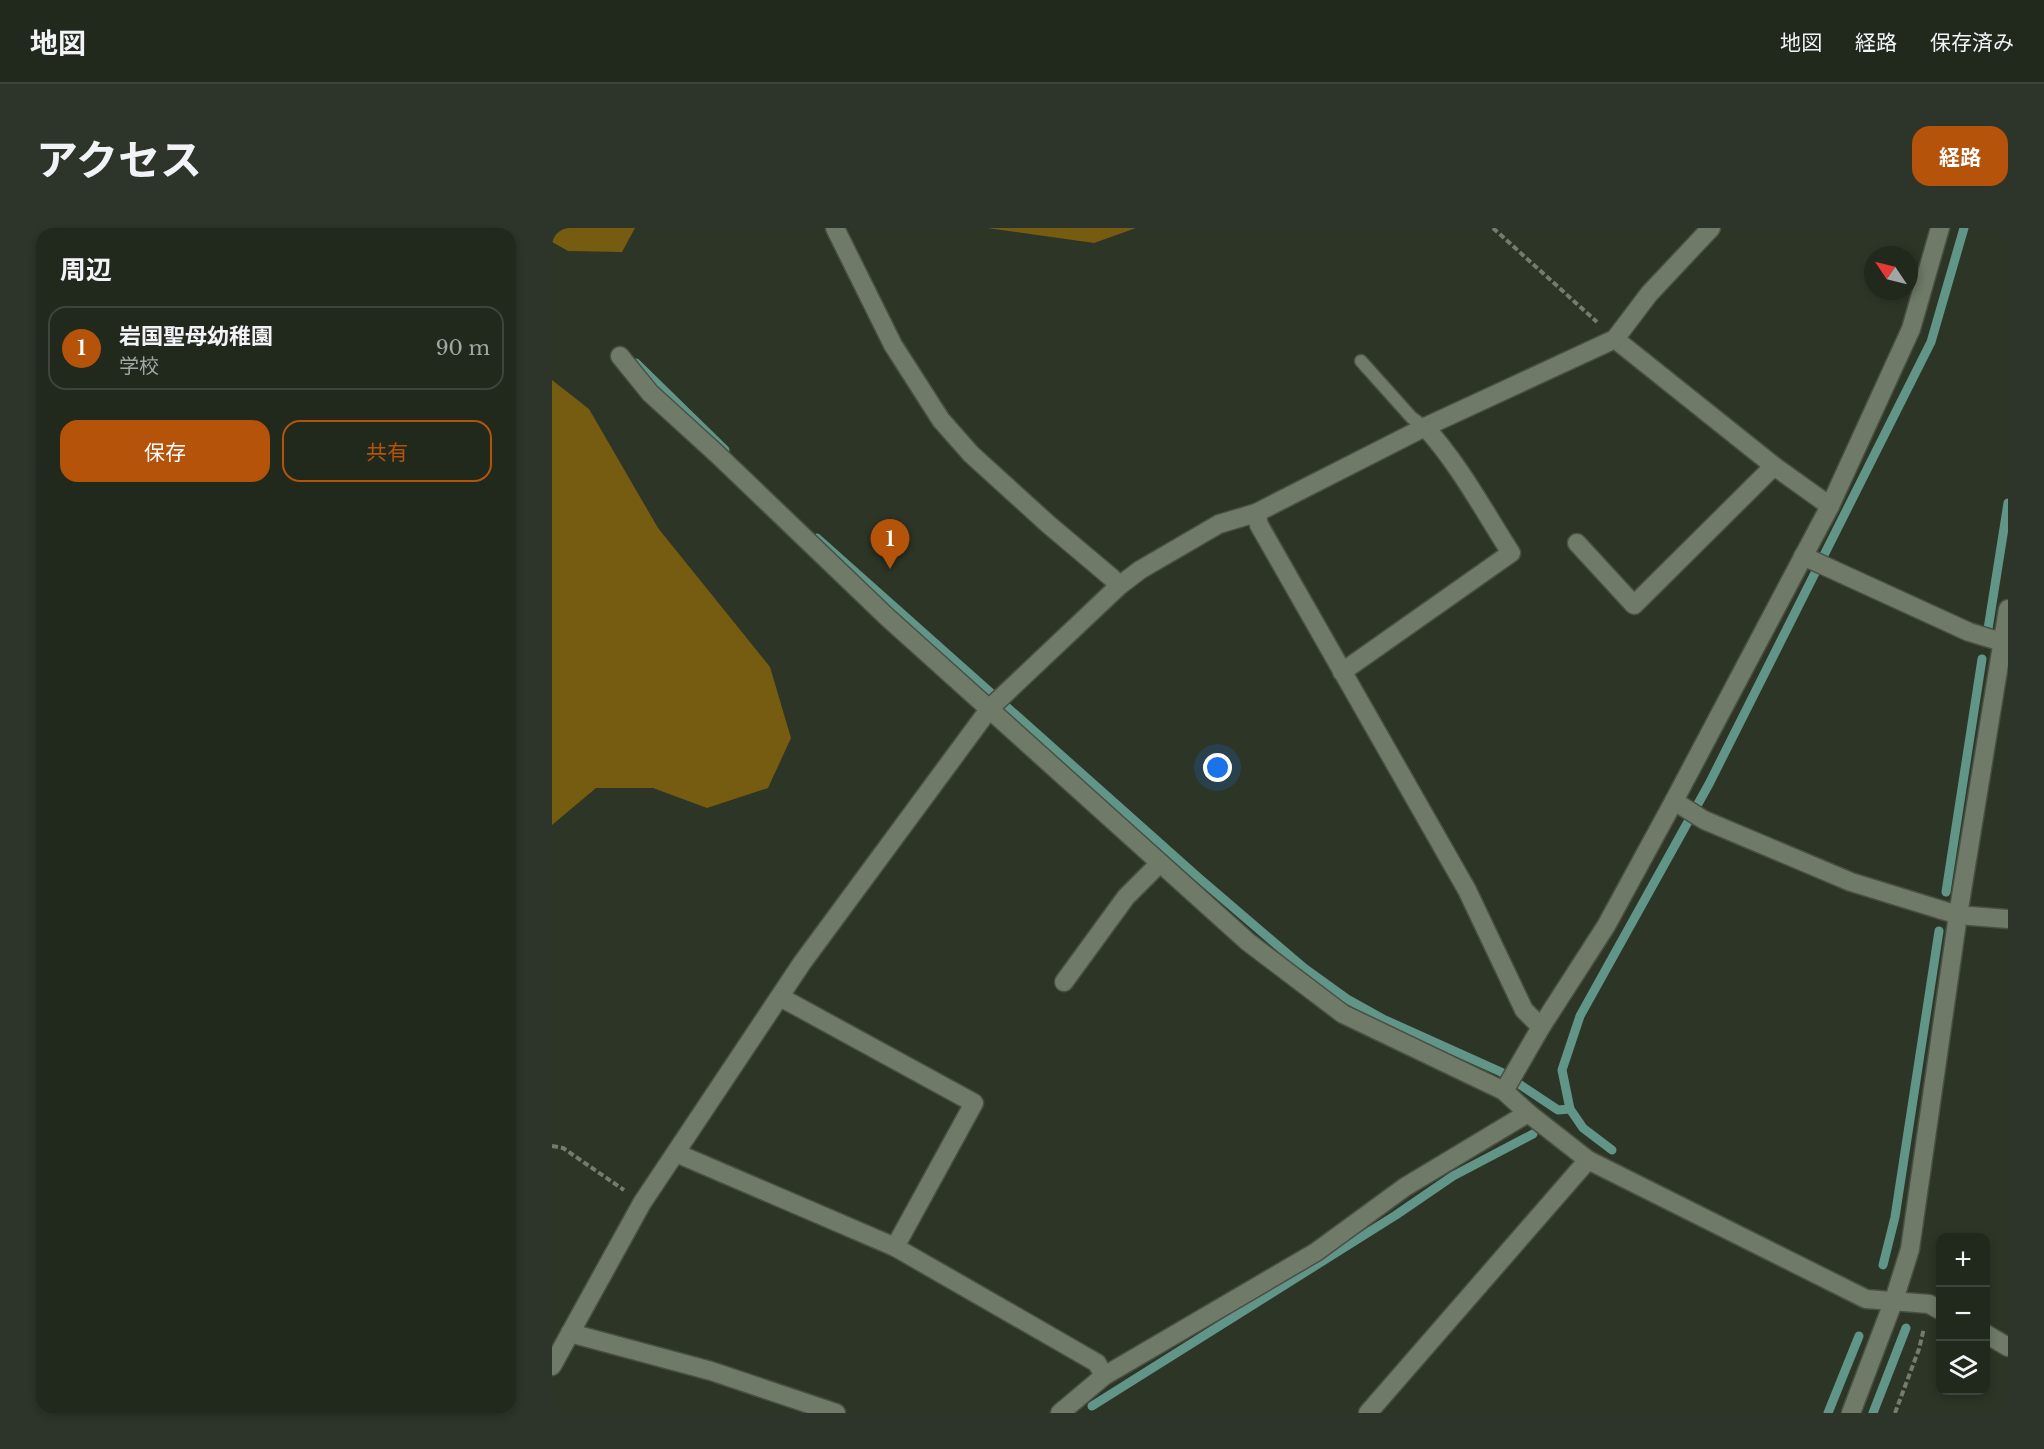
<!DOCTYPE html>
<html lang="ja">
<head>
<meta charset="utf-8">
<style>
  :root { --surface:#21281c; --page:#2d3429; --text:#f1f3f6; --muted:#a2a6a3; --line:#3e443b; --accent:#b45309 }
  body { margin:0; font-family:"Libre Baskerville","Noto Sans JP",serif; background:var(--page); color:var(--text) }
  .controls { position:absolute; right:18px; bottom:18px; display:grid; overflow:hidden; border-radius:12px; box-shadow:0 3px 9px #0003 }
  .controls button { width:54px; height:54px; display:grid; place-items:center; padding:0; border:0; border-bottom:2px solid var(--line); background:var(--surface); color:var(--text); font:30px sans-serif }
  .compass { position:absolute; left:1312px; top:18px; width:54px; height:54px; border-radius:50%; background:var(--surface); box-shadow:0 3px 9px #0003; rotate:305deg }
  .you { position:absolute; left:666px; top:540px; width:21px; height:21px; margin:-15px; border:4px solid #fff; border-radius:50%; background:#1a73e8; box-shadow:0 0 0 9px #1a73e833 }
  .badge { display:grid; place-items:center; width:39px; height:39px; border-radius:50%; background:var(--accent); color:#fff; font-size:20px; font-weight:700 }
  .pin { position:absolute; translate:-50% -50px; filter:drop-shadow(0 2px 3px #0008) }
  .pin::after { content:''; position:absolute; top:32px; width:21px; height:18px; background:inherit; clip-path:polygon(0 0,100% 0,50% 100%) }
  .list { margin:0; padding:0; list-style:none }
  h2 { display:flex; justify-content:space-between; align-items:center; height:78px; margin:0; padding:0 24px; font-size:26px }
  h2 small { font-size:20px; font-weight:400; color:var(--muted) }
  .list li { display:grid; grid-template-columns:39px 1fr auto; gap:18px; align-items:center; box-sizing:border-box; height:84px; margin:0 12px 12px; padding:0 12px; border:2px solid var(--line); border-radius:18px }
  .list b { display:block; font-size:22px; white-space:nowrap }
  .list p { margin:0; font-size:20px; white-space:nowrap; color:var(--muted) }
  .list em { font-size:20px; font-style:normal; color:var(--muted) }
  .actions { display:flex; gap:12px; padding:18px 24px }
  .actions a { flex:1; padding:14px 0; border:2px solid var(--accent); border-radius:18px; text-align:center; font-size:21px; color:var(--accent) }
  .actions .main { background:var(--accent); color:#fff }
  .icon { flex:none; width:33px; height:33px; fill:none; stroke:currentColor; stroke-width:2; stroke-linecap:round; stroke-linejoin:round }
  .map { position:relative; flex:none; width:1456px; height:1185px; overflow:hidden; border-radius:18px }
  header { display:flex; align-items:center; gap:36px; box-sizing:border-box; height:84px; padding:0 30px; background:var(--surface); border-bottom:2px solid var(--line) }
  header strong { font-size:28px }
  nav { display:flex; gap:33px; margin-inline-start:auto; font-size:21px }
  .intro { display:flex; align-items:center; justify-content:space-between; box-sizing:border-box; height:144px; padding:0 36px }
  h1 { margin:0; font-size:42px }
  .button { padding:15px 27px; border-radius:18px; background:var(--accent); color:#fff; font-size:21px; font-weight:700 }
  main { display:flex; gap:36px; padding:0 36px }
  aside { flex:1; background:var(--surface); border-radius:18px; box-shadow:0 3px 9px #0003 }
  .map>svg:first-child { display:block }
  .forest { fill:#765c10 }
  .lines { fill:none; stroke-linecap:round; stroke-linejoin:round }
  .stream { stroke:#619588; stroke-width:9 }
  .lane-casing { stroke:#495043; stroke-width:15 }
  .street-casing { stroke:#495043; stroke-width:21 }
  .path { stroke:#747c6f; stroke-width:4; stroke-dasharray:6 3; stroke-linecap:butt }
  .lane { stroke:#6f7a68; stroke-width:12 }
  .street { stroke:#6f7a68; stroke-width:18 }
</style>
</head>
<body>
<header>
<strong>地図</strong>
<nav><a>地図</a><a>経路</a><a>保存済み</a></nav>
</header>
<div class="intro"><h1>アクセス</h1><a class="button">経路</a></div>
<main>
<aside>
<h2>周辺<small></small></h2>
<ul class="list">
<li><span class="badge">1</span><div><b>岩国聖母幼稚園</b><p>学校</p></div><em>90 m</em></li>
</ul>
<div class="actions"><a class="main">保存</a><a>共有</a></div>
</aside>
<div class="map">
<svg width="1456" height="1185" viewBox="0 0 1456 1185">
  <rect width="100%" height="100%" fill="#2c3526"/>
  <g class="forest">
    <path d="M0,0h83l-13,24 -54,-1 -16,-9z"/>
    <path d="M435,0h149l-42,15z"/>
    <path d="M0,152l37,29 69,119 112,139 21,71 -23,50 -61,20 -54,-20h-57l-44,37z"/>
  </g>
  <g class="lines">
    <g class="stream">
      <path d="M84,135l89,87"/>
      <path d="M265,310l382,340 105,90 43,31 36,20 118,53 57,38 12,-1"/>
      <path d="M1436,401l20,-126"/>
      <path d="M1394,664l36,-233"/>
      <path d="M1060,922l-29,-22 -13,-19 -8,-39 18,-54 129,-232 222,-442 33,-114"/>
      <path d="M1331,1037l12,-48 44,-286"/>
      <path d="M540,1178l304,-191 57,-39 80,-42"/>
      <path d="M1276,1185l31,-77"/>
      <path d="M1321,1185l33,-85"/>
    </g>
    <defs>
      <path id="lane" d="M809,133l51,57 13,9"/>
      <g id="street">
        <path d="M283,0l58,117 48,75 30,34 77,70 64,54 7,8"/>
        <path d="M1063,111l159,127 56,40"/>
        <path d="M68,128l30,37 67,61 170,163 361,325 95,72 161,77 24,22 60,47 278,139 63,5 11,6"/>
        <path d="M704,285l3,12 208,365 57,120 17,17"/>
        <path d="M1025,315l57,62 140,-139"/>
        <path d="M1251,328l166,76 33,10"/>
        <path d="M790,444l169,-119c-27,-42 -52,-89 -86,-126"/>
        <path d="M1122,573l30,19 147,62 107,33 50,4"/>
        <path d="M512,754l62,-85 34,-34"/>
        <path d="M228,769l194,106 -79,144"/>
        <path d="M952,863l37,-64 65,-101 68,-125 156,-295 81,-177 29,-101"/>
        <path d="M124,925l219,94 202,116 7,13"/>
        <path d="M18,1105l141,38 125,42"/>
        <path d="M1434,1106l22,13"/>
        <path d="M0,1138l90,-163 160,-240 188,-255 129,-122 21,-16 79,-46 37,-11 169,-86 190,-88 34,-45 62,-66"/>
        <path d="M508,1185l44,-37 212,-124 89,-65 123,-74"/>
        <path d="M816,1185l220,-253"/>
        <path d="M1299,1185l43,-113 16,-51 48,-334 50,-306"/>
      </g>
    </defs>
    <use href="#lane" class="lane-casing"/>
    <use href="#street" class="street-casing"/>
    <g class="path">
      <path d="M941,0l104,94"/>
      <path d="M0,918l11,2 61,42"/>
      <path d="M1343,1185l24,-64 5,-21"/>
    </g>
    <use href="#lane" class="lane"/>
    <use href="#street" class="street"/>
  </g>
</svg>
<div class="controls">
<button>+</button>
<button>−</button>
<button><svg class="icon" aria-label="layers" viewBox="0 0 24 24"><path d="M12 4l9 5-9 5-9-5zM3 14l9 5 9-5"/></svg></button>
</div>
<svg class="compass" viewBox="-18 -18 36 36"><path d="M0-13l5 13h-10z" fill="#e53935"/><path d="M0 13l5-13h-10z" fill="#a2a6a3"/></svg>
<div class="you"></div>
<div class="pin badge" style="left:338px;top:341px">1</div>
</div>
</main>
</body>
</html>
